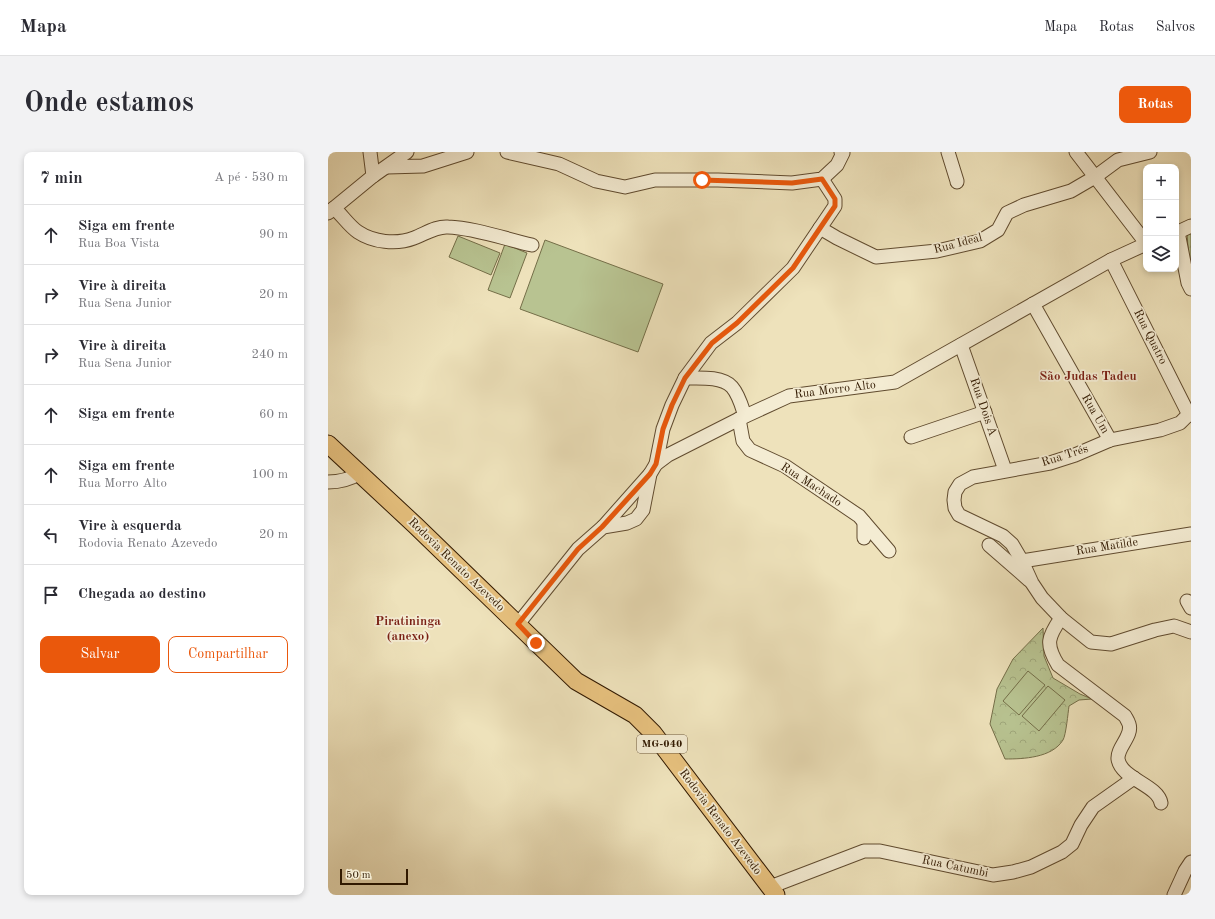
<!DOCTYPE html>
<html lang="pt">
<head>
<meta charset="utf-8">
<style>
  :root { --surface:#fff; --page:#f2f2f3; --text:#2b2b33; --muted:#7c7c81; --line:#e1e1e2; --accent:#ea580c }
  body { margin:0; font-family:"Old Standard TT",serif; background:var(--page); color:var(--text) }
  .controls { position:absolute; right:12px; top:12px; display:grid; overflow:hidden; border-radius:8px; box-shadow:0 2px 6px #0003 }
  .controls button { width:36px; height:36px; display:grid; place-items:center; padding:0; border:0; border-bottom:1px solid var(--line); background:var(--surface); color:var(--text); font:20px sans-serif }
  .scale { position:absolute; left:12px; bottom:10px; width:68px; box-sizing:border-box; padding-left:4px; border:2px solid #311900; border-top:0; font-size:11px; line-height:14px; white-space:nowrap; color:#311900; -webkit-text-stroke:3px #f4ecd3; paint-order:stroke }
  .stop { position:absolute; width:12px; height:12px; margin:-9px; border:3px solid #ea580c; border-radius:50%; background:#fff }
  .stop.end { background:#ea580c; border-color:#fff; box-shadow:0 1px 4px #0008 }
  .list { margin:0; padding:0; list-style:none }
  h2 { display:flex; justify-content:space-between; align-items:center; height:52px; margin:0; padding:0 16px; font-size:17px }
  h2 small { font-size:13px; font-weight:400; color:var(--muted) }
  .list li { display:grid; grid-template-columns:26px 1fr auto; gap:12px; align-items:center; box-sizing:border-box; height:60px; padding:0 16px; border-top:1px solid var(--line) }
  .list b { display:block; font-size:15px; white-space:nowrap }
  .list p { margin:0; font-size:13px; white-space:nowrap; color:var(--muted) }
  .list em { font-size:13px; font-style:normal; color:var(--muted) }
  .actions { display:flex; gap:8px; padding:12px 16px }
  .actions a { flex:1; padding:9px 0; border:1px solid var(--accent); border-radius:8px; text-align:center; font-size:14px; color:var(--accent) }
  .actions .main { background:var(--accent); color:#fff }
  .icon { flex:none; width:22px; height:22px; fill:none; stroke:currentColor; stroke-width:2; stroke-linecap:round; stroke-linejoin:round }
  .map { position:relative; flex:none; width:863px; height:743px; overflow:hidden; border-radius:8px }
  header { display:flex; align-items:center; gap:24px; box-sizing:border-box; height:56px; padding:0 20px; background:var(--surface); border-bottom:1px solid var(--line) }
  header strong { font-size:19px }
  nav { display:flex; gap:22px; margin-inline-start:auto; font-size:14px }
  .intro { display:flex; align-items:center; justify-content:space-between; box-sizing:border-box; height:96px; padding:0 24px }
  h1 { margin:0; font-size:28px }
  .button { padding:10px 18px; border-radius:8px; background:var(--accent); color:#fff; font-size:14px; font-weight:700 }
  main { display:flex; gap:24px; padding:0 24px }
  aside { flex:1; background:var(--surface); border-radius:8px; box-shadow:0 2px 6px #0003 }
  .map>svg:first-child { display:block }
  .park { fill:url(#park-crowns); stroke:#746e48 }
  .garden { fill:#b8c391; stroke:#746e48 }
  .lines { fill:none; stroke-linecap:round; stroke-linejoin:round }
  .minor-casing { stroke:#604b2f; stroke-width:15 }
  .major-casing { stroke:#311900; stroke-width:19 }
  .minor { stroke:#f4ecd3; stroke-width:13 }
  .major { stroke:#e7c17e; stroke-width:17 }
  .route { stroke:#ea580c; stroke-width:5 }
  .labels { text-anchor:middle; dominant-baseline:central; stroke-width:3.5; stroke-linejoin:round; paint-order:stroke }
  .shield { fill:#f4ecd3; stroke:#6c583f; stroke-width:1 }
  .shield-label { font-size:11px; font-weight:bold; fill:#311900 }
  .street-label { font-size:12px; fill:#311900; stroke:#f4ecd3 }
  .neighbourhood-label { font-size:13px; font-weight:bold; fill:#7a1f14; stroke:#f4ecd3 }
</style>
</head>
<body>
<header>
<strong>Mapa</strong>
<nav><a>Mapa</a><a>Rotas</a><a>Salvos</a></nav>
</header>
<div class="intro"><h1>Onde estamos</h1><a class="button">Rotas</a></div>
<main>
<aside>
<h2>7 min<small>A pé · 530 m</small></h2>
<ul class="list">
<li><svg class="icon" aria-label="ahead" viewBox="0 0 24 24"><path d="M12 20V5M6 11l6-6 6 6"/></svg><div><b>Siga em frente</b><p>Rua Boa Vista</p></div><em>90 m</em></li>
<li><svg class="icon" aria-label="right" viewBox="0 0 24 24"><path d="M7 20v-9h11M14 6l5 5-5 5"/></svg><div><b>Vire à direita</b><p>Rua Sena Junior</p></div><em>20 m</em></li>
<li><svg class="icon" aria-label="right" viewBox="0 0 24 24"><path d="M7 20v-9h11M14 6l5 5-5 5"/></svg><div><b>Vire à direita</b><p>Rua Sena Junior</p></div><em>240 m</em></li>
<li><svg class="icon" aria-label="ahead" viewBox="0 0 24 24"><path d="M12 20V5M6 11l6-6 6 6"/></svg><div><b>Siga em frente</b></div><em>60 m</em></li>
<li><svg class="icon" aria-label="ahead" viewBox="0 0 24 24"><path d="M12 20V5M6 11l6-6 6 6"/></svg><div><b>Siga em frente</b><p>Rua Morro Alto</p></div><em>100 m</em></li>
<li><svg class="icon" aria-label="left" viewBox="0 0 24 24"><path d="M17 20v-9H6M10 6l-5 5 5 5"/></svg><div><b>Vire à esquerda</b><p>Rodovia Renato Azevedo</p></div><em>20 m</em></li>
<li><svg class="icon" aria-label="arrive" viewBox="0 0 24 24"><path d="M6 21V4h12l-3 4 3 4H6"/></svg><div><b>Chegada ao destino</b></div></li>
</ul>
<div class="actions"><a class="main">Salvar</a><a>Compartilhar</a></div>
</aside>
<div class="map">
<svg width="863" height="743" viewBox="0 0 863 743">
  <defs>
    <pattern id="park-crowns" width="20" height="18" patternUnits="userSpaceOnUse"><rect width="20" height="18" fill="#b8c391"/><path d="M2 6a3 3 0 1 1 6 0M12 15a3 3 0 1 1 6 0" fill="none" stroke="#9fa77b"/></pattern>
  </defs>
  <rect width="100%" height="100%" fill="#eee2bb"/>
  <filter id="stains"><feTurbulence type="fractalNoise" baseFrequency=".005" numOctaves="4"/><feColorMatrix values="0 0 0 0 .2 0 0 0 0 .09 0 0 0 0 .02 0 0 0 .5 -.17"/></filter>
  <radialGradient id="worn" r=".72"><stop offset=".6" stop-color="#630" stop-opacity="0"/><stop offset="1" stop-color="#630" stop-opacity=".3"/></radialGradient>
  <g class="park">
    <path d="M863,76v57l-1,-4 -3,-49z"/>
    <path d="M715,476l1,28 9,22 27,16 12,5 -13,1 -10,6c-1,7 -3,29 -6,34 -11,18 -40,19 -58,19l-15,-35 7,-35 16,-30z"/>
  </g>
  <g class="garden">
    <path d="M130,84l42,17 -9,22 -42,-18z"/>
    <path d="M217,88l118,44 -25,68 -118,-43z"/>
    <path d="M177,92l22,9 -17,45 -22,-8z"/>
    <path d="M700,519l17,14 -26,30 -16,-14z"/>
    <path d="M720,534l17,14 -26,31 -17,-15z"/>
  </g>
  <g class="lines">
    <defs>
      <g id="minor">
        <path d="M42,0l3,24"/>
        <path d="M179,0l52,12 37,17 29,6 30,-7h63l74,3 30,-4 15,-14 6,-12 -2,-1"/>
        <path d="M620,0l9,29v1"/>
        <path d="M748,0l70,91"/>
        <path d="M59,15l36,-1 44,-14"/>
        <path d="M6,56c8,7 15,18 24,24 15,10 38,13 56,6 11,-4 22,-12 34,-11 27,1 57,12 84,18"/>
        <path d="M0,61l45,-37 34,-24"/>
        <path d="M492,76l17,10 39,19 61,-6 43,-10 18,-11 9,-17 17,-8 47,-14 24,-14 23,-17 32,-8"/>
        <path d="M850,80l10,51 3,6"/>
        <path d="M848,81l15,-7"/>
        <path d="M783,108l78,155"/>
        <path d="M705,152l77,136"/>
        <path d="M633,193l44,125"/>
        <path d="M357,226c14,0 37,-2 47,9 7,8 10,20 13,29"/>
        <path d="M863,260l-11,11 -20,7 -50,10 -35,15 -25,8 -77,14 -13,7 -5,8 -1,8 1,8 4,7 44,21 9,8 10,17 10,22 10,15 19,20 30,24 20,2 44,-14 19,-4 17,6"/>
        <path d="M411,267l4,22 7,9 35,16 74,50 30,35"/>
        <path d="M583,285l74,-25"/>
        <path d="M328,312l7,-35 9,-24 13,-27 26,-35 26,-20 56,-55 42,-62v-7l-13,-20"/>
        <path d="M0,330c12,0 21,-2 32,-9"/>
        <path d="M536,370v16"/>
        <path d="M275,375l47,-53"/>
        <path d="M661,393l40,35"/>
        <path d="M694,409l169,-27"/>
        <path d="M859,449l4,7"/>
        <path d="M733,466c-13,19 -16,26 -3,47l67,51c1,2 3,5 4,8 4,12 -12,23 -11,35 3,20 40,26 43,44"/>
        <path d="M190,472l60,-75 25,-22 24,-4 9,-4 7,-9 7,-36 6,-10 12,-9 71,-36 50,-23 106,-14 216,-122 35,-16"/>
        <path d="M442,735l94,-36h16l113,24 20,-3 18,-5 31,-15 10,-8 9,-19 12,-18 41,-29"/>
        <path d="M846,743l11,-24 6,-9"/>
      </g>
      <path id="major" d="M0,292l87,81 161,156 59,34 18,18 123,162"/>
    </defs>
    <use href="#minor" class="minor-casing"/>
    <use href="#major" class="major-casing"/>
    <use href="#minor" class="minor"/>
    <use href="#major" class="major"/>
  </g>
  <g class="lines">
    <path class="route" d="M208,491l-18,-19 60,-75 24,-22 48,-53 6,-10 7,-35 9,-24 13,-27 27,-35 25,-20 56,-55 42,-62v-7l-13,-20 -30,4 -90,-3"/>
  </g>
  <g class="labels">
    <rect class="shield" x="309" y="583" width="50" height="18" rx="3"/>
    <g class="shield-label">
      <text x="334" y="592">MG-040</text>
    </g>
    <g class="street-label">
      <text transform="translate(630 92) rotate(-15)">Rua Ideal</text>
      <text transform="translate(822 185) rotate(63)">Rua Quatro</text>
      <text transform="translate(507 238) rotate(-7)">Rua Morro Alto</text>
      <text transform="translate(655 255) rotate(71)">Rua Dois A</text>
      <text transform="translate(767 262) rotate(60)">Rua Um</text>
      <text transform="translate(737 304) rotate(-18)">Rua Trés</text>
      <text transform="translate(483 333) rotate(33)">Rua Machado</text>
      <text transform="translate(779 395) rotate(-9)">Rua Matilde</text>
      <text transform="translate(128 413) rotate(44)">Rodovia Renato Azevedo</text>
      <text transform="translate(392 670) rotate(53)">Rodovia Renato Azevedo</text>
      <text transform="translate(627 715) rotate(12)">Rua Catumbi</text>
    </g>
    <g class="neighbourhood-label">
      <text x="760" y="224">São Judas Tadeu</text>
      <text x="80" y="469">Piratininga<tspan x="80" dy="15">(anexo)</tspan></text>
    </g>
  </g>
  <rect width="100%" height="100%" filter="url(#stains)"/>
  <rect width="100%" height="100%" fill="url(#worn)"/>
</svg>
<div class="controls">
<button>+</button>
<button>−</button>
<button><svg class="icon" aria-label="layers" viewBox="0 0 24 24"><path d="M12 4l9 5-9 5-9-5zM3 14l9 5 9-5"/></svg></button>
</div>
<div class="scale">50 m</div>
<div class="stop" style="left:374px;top:28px"></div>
<div class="stop end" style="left:208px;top:491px"></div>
</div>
</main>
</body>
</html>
